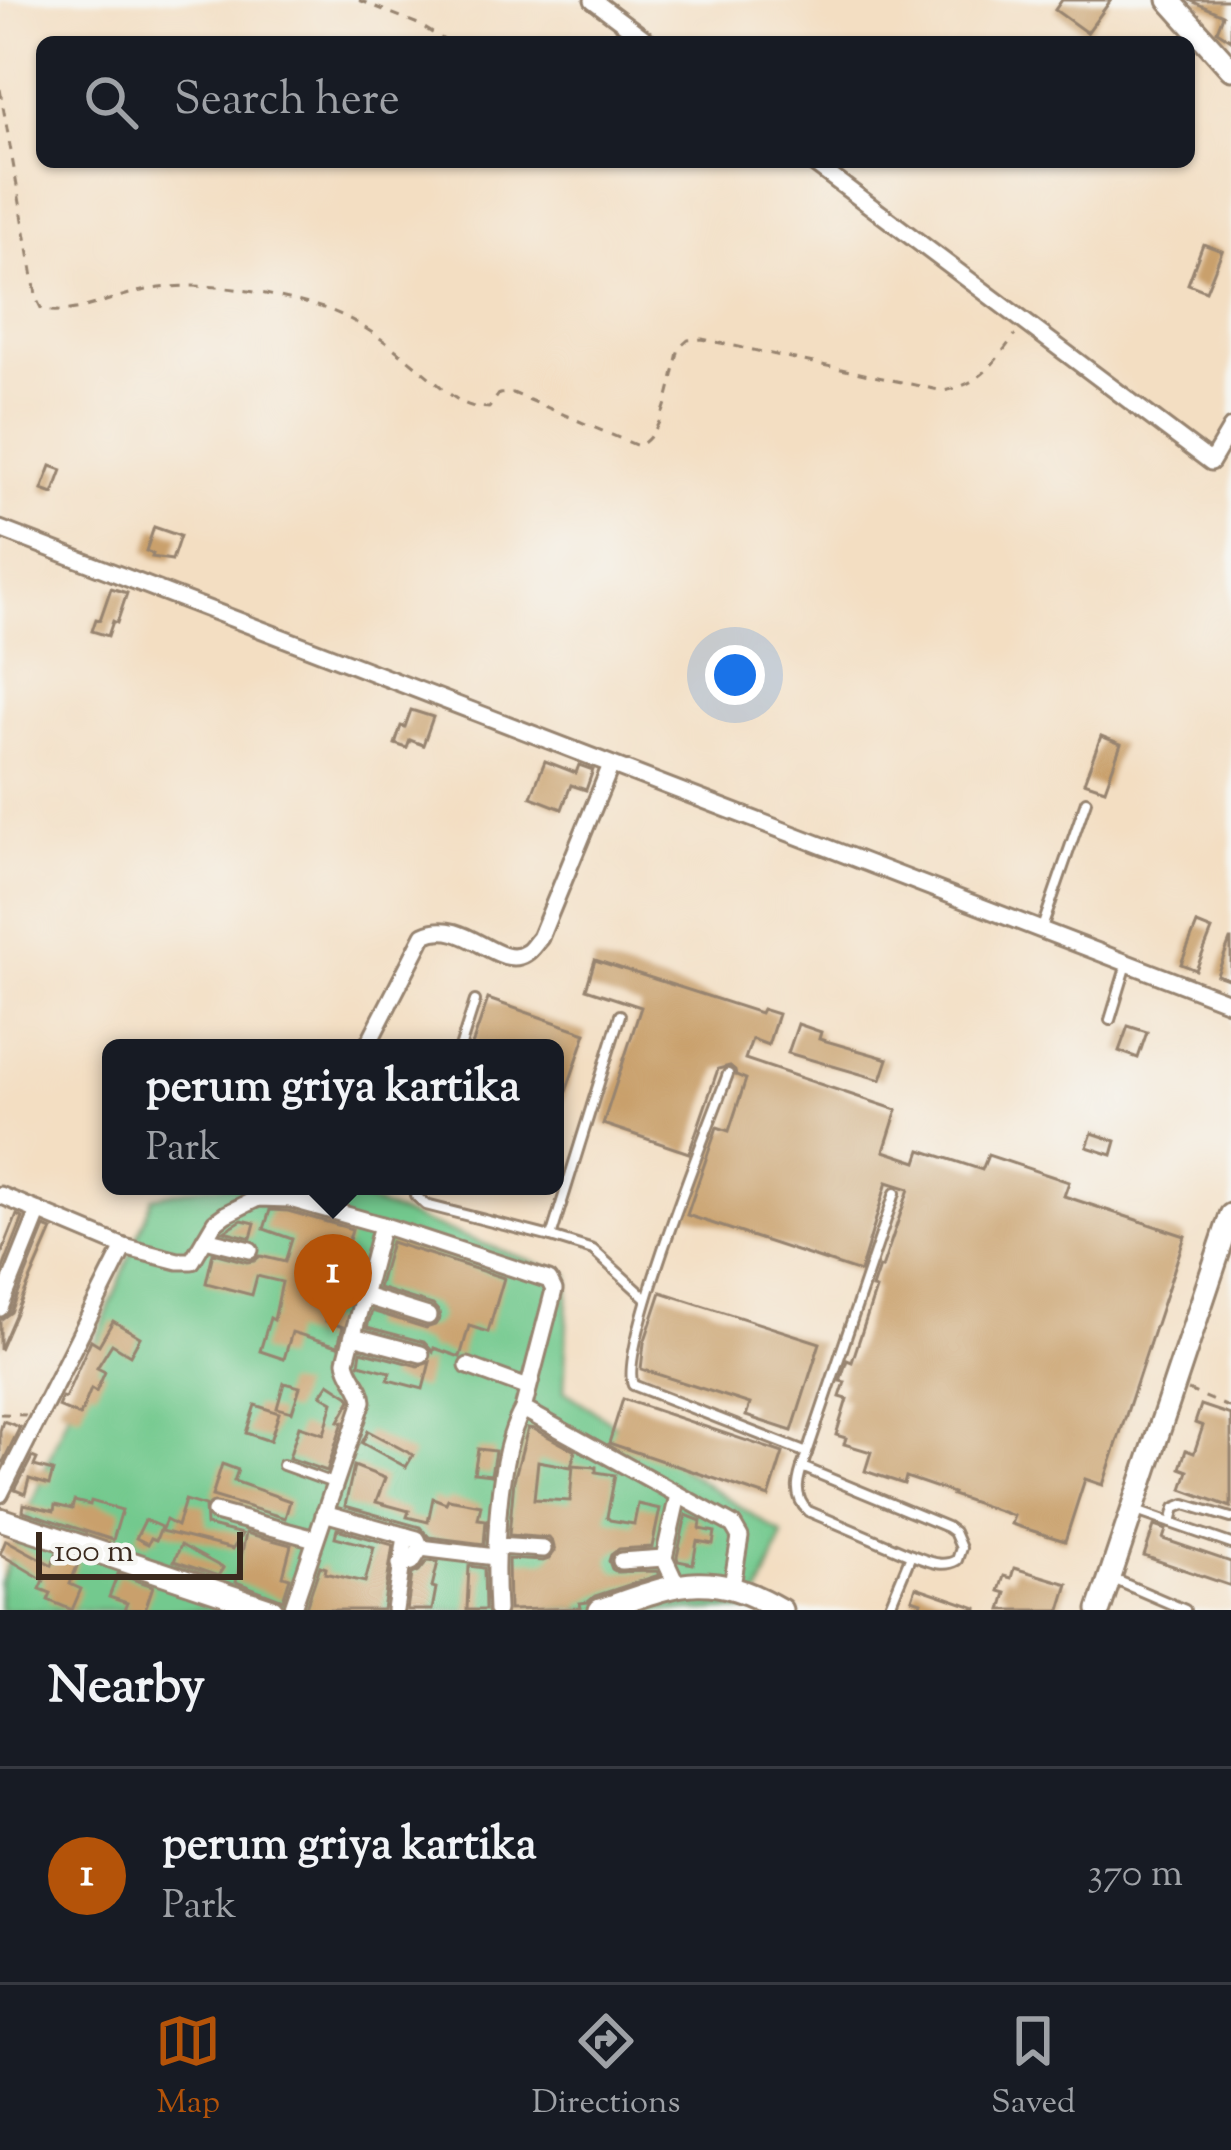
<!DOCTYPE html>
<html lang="en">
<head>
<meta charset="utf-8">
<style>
  :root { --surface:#171b24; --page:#20242c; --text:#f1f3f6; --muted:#9ea1a6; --line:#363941; --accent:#b45309 }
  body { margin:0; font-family:"Sorts Mill Goudy",serif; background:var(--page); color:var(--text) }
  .scale { position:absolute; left:36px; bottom:30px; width:207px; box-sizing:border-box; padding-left:12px; border:6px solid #3b2a1e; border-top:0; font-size:33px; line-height:42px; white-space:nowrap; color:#3b2a1e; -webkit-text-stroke:9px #f6f6f2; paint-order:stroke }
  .you { position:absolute; left:735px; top:675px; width:42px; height:42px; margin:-30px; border:9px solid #fff; border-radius:50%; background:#1a73e8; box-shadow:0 0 0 18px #1a73e833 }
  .badge { display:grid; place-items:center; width:78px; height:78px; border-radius:50%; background:var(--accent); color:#fff; font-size:39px; font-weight:700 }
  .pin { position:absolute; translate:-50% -99px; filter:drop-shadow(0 3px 6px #0008) }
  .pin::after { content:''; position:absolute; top:63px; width:42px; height:36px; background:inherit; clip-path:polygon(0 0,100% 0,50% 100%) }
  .popup { position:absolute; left:102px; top:1039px; width:462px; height:156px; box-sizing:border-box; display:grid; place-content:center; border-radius:18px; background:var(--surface); filter:drop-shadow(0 3px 9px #0005); font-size:39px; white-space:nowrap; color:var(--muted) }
  .popup b { font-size:45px; color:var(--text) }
  .popup::after { content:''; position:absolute; left:50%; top:100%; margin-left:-24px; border:24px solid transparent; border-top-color:var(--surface) }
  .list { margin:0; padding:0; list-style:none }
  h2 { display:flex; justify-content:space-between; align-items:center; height:156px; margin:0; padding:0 48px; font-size:51px }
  h2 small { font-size:39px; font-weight:400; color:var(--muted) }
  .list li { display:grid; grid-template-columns:78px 1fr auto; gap:36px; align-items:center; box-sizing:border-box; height:216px; padding:0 48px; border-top:3px solid var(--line) }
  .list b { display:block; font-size:45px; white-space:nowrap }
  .list p { margin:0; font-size:39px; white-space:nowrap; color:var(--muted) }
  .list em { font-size:39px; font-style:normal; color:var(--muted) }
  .icon { flex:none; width:66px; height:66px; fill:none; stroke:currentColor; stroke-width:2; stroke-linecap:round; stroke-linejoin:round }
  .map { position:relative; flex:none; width:1231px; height:1610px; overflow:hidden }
  .search { position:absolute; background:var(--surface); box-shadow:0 3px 9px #0004; left:36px; right:36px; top:36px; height:132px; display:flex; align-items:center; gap:30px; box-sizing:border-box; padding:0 42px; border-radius:18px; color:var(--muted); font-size:45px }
  .sheet { height:372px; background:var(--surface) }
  nav { display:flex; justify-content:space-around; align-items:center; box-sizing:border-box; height:168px; border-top:3px solid var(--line); background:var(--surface); font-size:33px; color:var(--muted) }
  nav a { display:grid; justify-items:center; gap:6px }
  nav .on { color:var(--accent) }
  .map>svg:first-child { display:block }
  .green { fill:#73c98e; stroke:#577a56; stroke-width:3 }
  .building { fill:#c9a06c }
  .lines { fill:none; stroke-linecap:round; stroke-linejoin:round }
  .service-casing { stroke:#978470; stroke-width:14 }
  .minor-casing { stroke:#978470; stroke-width:21 }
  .tertiary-casing { stroke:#978470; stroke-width:27 }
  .secondary-casing { stroke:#978470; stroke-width:27 }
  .path { stroke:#978470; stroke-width:3; stroke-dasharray:9 9; stroke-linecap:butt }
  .service { stroke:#fff; stroke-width:8 }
  .minor { stroke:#fff; stroke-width:15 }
  .tertiary { stroke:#fff; stroke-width:21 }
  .secondary { stroke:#fff; stroke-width:21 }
</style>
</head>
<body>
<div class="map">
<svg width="1231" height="1610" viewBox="0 0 1231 1610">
  <rect width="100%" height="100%" fill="#f6f6f2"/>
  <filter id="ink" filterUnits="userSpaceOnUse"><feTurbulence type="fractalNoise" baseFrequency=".00833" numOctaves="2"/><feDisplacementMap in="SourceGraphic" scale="24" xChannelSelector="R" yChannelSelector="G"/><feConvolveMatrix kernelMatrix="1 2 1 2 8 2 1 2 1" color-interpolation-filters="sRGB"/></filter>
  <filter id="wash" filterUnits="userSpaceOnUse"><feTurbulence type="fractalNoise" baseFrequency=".004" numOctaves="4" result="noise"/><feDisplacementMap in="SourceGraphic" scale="48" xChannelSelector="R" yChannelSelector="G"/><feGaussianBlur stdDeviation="2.7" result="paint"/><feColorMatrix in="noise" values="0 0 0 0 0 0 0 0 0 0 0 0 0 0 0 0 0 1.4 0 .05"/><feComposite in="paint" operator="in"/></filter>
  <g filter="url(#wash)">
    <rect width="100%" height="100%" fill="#f3dec2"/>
    <path class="green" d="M206,1186h119l244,89 -5,116 219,144 -30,75h-753v-27l153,-386z"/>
    <g id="blocks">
      <g class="building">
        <path d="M1062,0h49l-24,33 -32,-23z"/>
        <path d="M1189,0h42v40l-14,-9 6,-16z"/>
        <path d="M1203,244l19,7 -16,40 -18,-7z"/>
        <path d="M51,466l11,4 -9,24 -11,-4z"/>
        <path d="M154,527l26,9 -8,24 -20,-3 1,-3 -7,-3z"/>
        <path d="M111,588l16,5 -10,30 -4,-2 -5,15 -16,-5 4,-12 4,1z"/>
        <path d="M411,710l22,7 -10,28 -13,-5 -3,8 -12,-4 6,-18 4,1z"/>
        <path d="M1101,736l20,8 -16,45 -21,-7z"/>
        <path d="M545,761l31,12 3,-8 14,5 -7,20 -15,-5 -9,24 -31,-12z"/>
        <path d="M1197,924l15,6 -16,40 -15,-6z"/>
        <path d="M1230,940h1v40l-14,-5z"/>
        <path d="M595,960l165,53 2,-4 16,5 -10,31 -16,-6 -7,20 152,51 -13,41 33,11 4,-12 61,20 6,-15 81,27 -5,14 121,40 -82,249 -18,-6 -20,62 -54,-17 3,-8 -62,-21 1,-2 -47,-16 -2,7 -39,-13 6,-19 -27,-8 2,-6 -10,-3 11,-36 -7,-2 5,-15 -5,-1 7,-21 5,2 24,-73 -4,-1 7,-21 3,1 27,-79 -22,-7 -27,90 -173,-57 30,-88 12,4 17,-52 -10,-4 -1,-5 -5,-4 -12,3 -29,84 -86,-29 38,-117 -55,-18z"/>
        <path d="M488,999l98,34 -29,85 -2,-70h-84z"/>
        <path d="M798,1024l23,8 -2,7 69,20 -7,21 -93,-27z"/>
        <path d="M1128,1026l19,6 -9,26 -19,-7z"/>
        <path d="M1092,1133l24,8 -4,14 -25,-8z"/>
        <path d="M270,1210l18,1 64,18 -7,26 15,7 -9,32 -12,-3 -1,5 -5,-1 -7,26 17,6 -5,19 -46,-14 -8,27 -24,-8 10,-33 4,2 8,-38 -25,-6 -5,19 -46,-12 7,-30 34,9 7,-1 6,-5 25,6 7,-23 -28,-10z"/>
        <path d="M17,1215l6,3 -23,58v-18z"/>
        <path d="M242,1220l13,3 -4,15 -27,-7z"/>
        <path d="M45,1227l7,3 -52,120v-30l11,-8z"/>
        <path d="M391,1242l113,36 -16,54 -19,-6 -9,31 -26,-9 -1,4 -9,-10 -57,-15 5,-16 54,17 9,-3 5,-7 -1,-6 -6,-7 -55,-17z"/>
        <path d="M661,1292l159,51 -28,88 -46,-15 4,-12 -109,-35 3,-26z"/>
        <path d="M113,1321l27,16 -10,18 -18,-11 -15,24 8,4 -9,20 -5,-3 -11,27 -22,-9 4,-10 3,1 26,-58 8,5z"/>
        <path d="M361,1351l57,15 12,-4 -7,27 -35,-9 2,-8 -31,-8z"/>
        <path d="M284,1383l16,4 -8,25 -15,-4z"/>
        <path d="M329,1383l20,13 2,4 -12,21 4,1 -16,49 -38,-13 10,-32 25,8 9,-32 -12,-7z"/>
        <path d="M623,1399l160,54 -14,44 -160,-54z"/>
        <path d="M255,1405l24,8 -9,28 -24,-8z"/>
        <path d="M1201,1405l30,10v92l-49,-18 6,-18 -8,-3 6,-18 8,3 9,-27 -8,-3z"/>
        <path d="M3,1421l17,6 -17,35 -3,-1v-30z"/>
        <path d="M528,1428l6,1 41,22 -4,16 -33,-6 -4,38 36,2 3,-36 23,2v5l19,3 -8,42 3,3 24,4 4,-20 22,5 -8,38 -33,2 -8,6 -2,6 3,8 5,3 40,-1 2,4 -64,21 -7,6 -8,1 1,5 -72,2 -1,-51 35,2 6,-2 6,-8 -2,-8 -4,-5 -40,-3 5,-55z"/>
        <path d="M368,1431l45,24 -7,12 -44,-24z"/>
        <path d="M478,1449l17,2 -4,24 -17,-2z"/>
        <path d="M32,1457l5,2 -3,7 19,5 -4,14 -20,-6 -4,15 -10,-4z"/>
        <path d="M222,1464l16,6 -4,11 56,20 -5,17 -73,-22z"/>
        <path d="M354,1466l31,12 -9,24 33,9 -2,6 21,5 5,-24 13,5 2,-4 33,6 -3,14 8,1 -2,24 -55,-7 -9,-10 -75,-21z"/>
        <path d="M185,1500l20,6 1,19 36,9 -9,15 -72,-18 5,-11 11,6z"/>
        <path d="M74,1501l16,4 1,-4 31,9 -9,30 -90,-29 1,-7 30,7 1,-6 17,4z"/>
        <path d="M686,1515l15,6 -1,8 15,3 -2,12 -16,-3 -4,23 -15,-3 -1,-4z"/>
        <path d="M145,1520l16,7 -5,13 -5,-2 -3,6 -12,-6z"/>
        <path d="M1154,1526l12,4 -3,9 68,23v24l-87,-30z"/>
        <path d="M337,1529l56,16 -10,65h-78l15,-44 6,2 -1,5 40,9 9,-35 -39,-10z"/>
        <path d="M246,1533l45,12 -8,31 7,2 -7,22 -47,-18z"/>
        <path d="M6,1540l46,25 4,-11 23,7 -9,23 11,5 -9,21 -24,-10 3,-7 -11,-4 4,-9 -44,-26z"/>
        <path d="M181,1545l42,23 -5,8 -44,-15z"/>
        <path d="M427,1561l11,1 -6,25 4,1 -4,22h-25l5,-36 7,-3z"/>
        <path d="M469,1566l15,2 1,42h-18z"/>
        <path d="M1014,1568l54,16 -8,26h-59l5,-17 -7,-2 5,-15 7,2z"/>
        <path d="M118,1574l35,12 -8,24h-21l3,-7 -18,-6z"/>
        <path d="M916,1587l61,21v2h-58l2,-8 -9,-3z"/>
      </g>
    </g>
  </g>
  <g filter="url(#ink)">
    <use href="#blocks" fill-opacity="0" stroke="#978470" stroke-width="3"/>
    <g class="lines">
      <defs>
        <g id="service">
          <path d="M1042,928l44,-127"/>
          <path d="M1110,1020l17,-56"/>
          <path d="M460,1048l15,-47"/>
          <path d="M728,1074c-18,49 -110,275 -95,311l174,68 88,-260"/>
          <path d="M414,1186l1,9 11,10 125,32 42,13 53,48"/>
          <path d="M551,1237l69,-222"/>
          <path d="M807,1453c-7,20 -17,41 1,58l103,44 -23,55"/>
          <path d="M283,1465l50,18"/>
          <path d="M802,1467l145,60 7,5 7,16 -4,12c-15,9 -30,0 -46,-5"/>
          <path d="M1136,1511l95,33"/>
          <path d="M1171,1523l4,-15 10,-4 46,14"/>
          <path d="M1111,1578l74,32"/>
        </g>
        <g id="minor">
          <path d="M593,0l56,42"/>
          <path d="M812,162l399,300 20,-34"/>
          <path d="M0,529l1231,474"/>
          <path d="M366,1048l58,-113c40,-20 74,37 102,18 6,-3 9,-10 14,-15l71,-173"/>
          <path d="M0,1195l124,52"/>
          <path d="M205,1239l45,11"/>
          <path d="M364,1296l64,20"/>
          <path d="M0,1308l39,-97"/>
          <path d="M353,1336l68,18"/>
          <path d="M468,1366l60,22"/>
          <path d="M0,1494l124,-247 54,14h14l23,-39 11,-8 32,-16 32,1 92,26 167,55 5,10 -31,119 210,116 7,12 -8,49"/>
          <path d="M215,1512l100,27"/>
          <path d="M324,1513l93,26 4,9 -9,14 -12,2"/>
          <path d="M496,1546l47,3"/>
          <path d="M421,1548l74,9"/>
          <path d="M621,1561l43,-3"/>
          <path d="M677,1586l-13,-28 14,-63"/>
          <path d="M292,1610l71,-209c-1,-15 -15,-24 -17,-40l36,-136"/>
          <path d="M395,1610l11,-74"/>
          <path d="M497,1610c-3,-54 -1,-155 26,-201"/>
        </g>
        <g id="tertiary">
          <path d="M1169,0l62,69"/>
          <path d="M1099,1610l132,-395"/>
        </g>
        <g id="secondary">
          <path d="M0,1519l272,91"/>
          <path d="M600,1610c76,-26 107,-43 181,0"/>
        </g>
      </defs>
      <use href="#service" class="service-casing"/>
      <use href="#minor" class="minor-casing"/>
      <use href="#tertiary" class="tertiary-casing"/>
      <use href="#secondary" class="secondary-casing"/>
      <g class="path">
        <path d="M359,0l59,24 29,18"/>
        <path d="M0,89l37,211 5,10c33,6 68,-13 100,-19 58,-12 118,0 174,15 44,11 82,46 117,74 11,9 24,22 38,26 2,1 16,2 18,2l10,-14 14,-1 125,53c27,-11 34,-70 41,-98l9,-8 14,-1 241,52c39,-7 49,-26 72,-56"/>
        <path d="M1188,1390l43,18"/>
        <path d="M0,1414l26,1"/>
      </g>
      <use href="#service" class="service"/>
      <use href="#minor" class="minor"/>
      <use href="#tertiary" class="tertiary"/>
      <use href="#secondary" class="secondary"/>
    </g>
  </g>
</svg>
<div class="scale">100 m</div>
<div class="you"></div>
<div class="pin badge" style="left:333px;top:1333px">1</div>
<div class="popup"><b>perum griya kartika</b>Park</div>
<div class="search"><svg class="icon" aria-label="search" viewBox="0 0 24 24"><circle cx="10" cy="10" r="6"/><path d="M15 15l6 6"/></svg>Search here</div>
</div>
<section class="sheet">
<h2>Nearby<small></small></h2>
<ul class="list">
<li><span class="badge">1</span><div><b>perum griya kartika</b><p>Park</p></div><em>370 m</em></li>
</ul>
</section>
<nav>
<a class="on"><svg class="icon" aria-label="map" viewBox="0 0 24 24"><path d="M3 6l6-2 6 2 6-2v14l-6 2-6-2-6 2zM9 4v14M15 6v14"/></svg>Map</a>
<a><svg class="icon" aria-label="directions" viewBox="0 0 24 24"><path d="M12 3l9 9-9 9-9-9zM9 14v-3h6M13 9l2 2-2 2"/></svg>Directions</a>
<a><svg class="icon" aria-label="saved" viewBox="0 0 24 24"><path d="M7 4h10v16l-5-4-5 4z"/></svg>Saved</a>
</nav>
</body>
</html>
